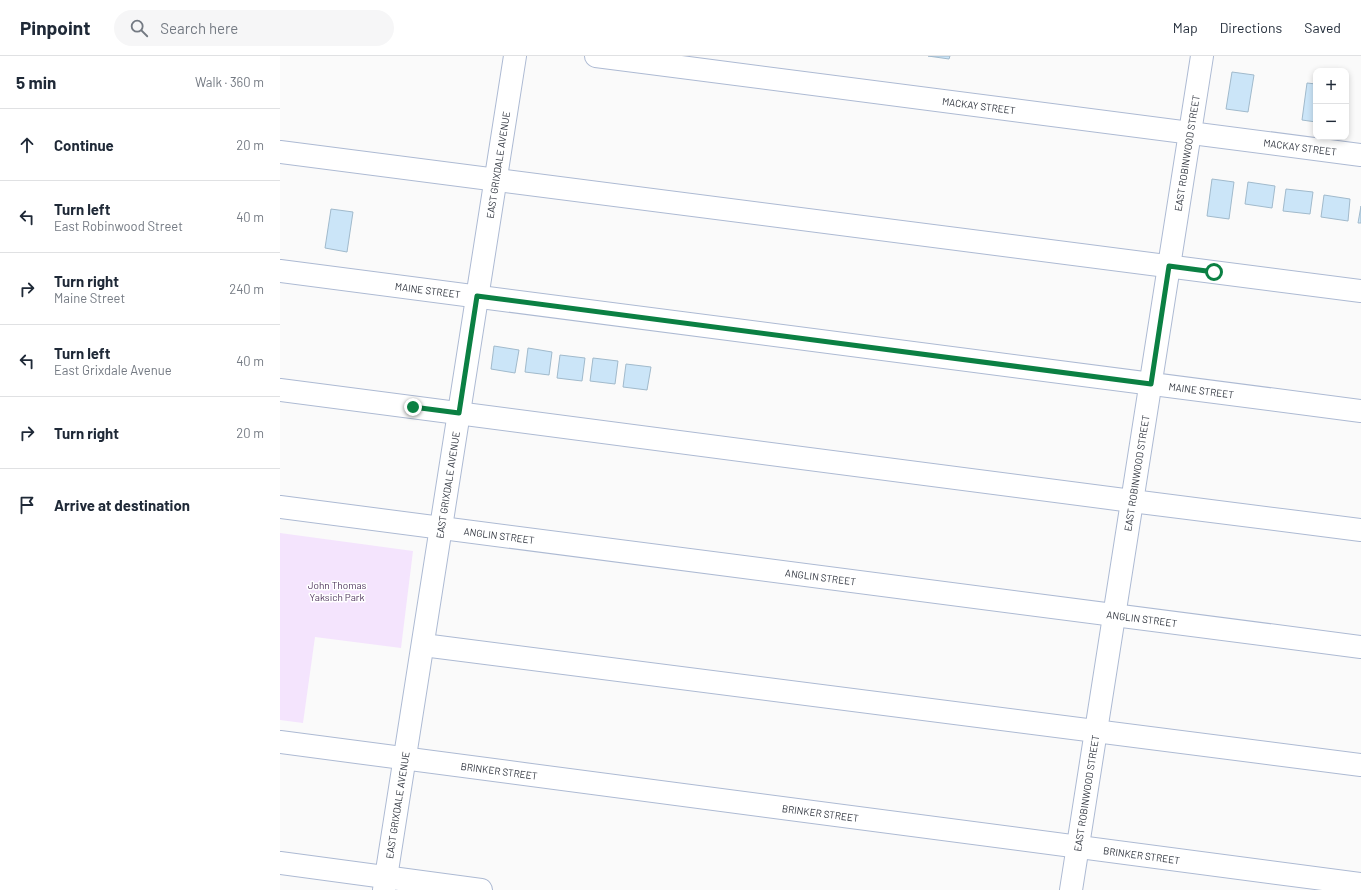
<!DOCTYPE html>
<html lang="en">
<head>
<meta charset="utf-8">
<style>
  :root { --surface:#fff; --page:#f6f6f7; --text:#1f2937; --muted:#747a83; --line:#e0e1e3 }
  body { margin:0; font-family:Barlow,sans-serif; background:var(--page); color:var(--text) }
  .controls { position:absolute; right:12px; top:12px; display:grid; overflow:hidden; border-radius:8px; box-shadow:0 2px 6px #0003 }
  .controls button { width:36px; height:36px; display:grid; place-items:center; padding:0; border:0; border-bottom:1px solid var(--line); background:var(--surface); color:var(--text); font:20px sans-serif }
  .stop { position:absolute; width:12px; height:12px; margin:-9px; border:3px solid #0b8043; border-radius:50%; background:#fff }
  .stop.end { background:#0b8043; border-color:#fff; box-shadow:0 1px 4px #0008 }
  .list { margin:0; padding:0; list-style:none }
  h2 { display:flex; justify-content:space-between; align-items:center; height:52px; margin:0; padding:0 16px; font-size:17px }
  h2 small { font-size:13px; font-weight:400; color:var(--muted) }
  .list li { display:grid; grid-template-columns:26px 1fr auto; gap:12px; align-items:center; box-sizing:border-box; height:72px; padding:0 16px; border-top:1px solid var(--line) }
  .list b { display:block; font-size:15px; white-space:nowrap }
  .list p { margin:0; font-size:13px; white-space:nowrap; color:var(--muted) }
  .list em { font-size:13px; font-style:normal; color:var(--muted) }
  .icon { flex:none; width:22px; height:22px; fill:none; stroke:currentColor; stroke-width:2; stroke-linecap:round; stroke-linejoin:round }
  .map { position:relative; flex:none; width:1081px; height:834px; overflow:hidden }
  header { display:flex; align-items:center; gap:24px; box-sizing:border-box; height:56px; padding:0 20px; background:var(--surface); border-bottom:1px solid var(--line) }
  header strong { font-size:19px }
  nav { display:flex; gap:22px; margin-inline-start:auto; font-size:14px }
  .search { width:280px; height:36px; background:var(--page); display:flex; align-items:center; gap:10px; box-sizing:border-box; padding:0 14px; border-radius:22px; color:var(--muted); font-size:15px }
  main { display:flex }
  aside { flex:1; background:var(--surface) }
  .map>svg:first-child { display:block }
  .green { fill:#f4e4fd }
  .building { fill:#cbe5f8; stroke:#a1bacc }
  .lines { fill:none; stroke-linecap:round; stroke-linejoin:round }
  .minor-casing { stroke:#adbad3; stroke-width:24 }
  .minor { stroke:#fff; stroke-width:22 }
  .route { stroke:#0b8043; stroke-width:5 }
  .labels { text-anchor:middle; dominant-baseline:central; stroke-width:3; stroke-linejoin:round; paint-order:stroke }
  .street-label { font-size:10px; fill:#323741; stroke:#fff }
  .park-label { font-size:10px; fill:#51385f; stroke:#fff }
</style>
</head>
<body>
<header>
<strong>Pinpoint</strong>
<div class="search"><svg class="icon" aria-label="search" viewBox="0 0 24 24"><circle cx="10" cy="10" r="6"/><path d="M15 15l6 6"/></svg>Search here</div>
<nav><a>Map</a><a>Directions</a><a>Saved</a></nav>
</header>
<main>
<aside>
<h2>5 min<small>Walk · 360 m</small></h2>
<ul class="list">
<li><svg class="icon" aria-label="ahead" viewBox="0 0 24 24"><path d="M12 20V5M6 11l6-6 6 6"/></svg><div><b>Continue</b></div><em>20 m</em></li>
<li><svg class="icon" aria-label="left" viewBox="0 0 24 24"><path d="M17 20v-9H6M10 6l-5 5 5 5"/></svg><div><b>Turn left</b><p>East Robinwood Street</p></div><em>40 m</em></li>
<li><svg class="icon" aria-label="right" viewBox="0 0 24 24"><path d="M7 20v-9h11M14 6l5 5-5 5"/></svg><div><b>Turn right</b><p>Maine Street</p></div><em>240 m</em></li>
<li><svg class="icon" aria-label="left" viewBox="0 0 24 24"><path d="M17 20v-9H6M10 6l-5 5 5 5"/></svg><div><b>Turn left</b><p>East Grixdale Avenue</p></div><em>40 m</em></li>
<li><svg class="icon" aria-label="right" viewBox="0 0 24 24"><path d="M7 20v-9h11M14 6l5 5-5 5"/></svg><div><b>Turn right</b></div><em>20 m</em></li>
<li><svg class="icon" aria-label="arrive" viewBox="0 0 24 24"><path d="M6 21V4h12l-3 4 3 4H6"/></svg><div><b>Arrive at destination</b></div></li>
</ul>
</aside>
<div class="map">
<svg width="1081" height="834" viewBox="0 0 1081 834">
  <rect width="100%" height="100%" fill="#fafafa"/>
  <path class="green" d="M0,477l133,18 -12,97 -86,-11 -12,86 -23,-3z"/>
  <g class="building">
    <path d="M648,0h22l-1,3z"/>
    <path d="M952,16l22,3 -6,37 -22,-3z"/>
    <path d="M1027,27l9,1v38l-14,-2z"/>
    <path d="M932,123l22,3 -5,37 -22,-3z"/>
    <path d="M968,126l27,4 -3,22 -27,-4z"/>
    <path d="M1006,133l27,3 -3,22 -27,-3z"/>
    <path d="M1044,139l26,4 -2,22 -27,-4z"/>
    <path d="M1081,150v17h-3z"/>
    <path d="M51,153l22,3 -6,40 -22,-4z"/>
    <path d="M214,290l25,4 -4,23 -24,-4z"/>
    <path d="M248,292l24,4 -3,23 -24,-3z"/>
    <path d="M280,299l25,3 -3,23 -25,-3z"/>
    <path d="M313,302l25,3 -3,23 -25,-3z"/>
    <path d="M346,308l25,3 -4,23 -24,-3z"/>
  </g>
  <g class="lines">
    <defs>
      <g id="minor">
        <path id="s1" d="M316,0l765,99"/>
        <path d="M0,96l1081,139"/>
        <path id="s2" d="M0,215l1081,140"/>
        <path d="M0,334l852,111 229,29"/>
        <path id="s3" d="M0,451l1081,140"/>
        <path d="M143,589l938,120"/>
        <path id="s4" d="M0,686l1081,142"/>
        <path d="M0,807l201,27"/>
        <path id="s5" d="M104,834l131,-834"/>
        <path id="s6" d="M791,834l131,-834"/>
      </g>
    </defs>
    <use href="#minor" class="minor-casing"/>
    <use href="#minor" class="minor"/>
  </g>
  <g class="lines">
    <path class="route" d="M133,351l46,6 18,-117 674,88 18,-118 45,6"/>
  </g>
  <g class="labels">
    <g class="street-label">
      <text stroke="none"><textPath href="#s1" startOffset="386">MACKAY STREET</textPath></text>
      <text stroke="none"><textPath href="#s1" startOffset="710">MACKAY STREET</textPath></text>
      <text stroke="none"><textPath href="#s6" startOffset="746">EAST ROBINWOOD STREET</textPath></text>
      <text stroke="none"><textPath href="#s5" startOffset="734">EAST GRIXDALE AVENUE</textPath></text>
      <text stroke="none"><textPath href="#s2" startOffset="149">MAINE STREET</textPath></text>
      <text stroke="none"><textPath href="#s2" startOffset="929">MAINE STREET</textPath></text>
      <text stroke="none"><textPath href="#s6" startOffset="422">EAST ROBINWOOD STREET</textPath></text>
      <text stroke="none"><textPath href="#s5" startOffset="410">EAST GRIXDALE AVENUE</textPath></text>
      <text stroke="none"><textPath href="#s3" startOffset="221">ANGLIN STREET</textPath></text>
      <text stroke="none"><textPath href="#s3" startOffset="545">ANGLIN STREET</textPath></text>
      <text stroke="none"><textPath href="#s3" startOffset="869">ANGLIN STREET</textPath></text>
      <text stroke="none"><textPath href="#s4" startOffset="221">BRINKER STREET</textPath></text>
      <text stroke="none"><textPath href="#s6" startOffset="98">EAST ROBINWOOD STREET</textPath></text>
      <text stroke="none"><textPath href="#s5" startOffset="86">EAST GRIXDALE AVENUE</textPath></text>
      <text stroke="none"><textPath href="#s4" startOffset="545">BRINKER STREET</textPath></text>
      <text stroke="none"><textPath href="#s4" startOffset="869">BRINKER STREET</textPath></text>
    </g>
    <g class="park-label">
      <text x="57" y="529">John Thomas<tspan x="57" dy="12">Yaksich Park</tspan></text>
    </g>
  </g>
</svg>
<div class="controls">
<button>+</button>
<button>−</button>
</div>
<div class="stop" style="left:934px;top:216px"></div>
<div class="stop end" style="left:133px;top:351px"></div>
</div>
</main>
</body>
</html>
